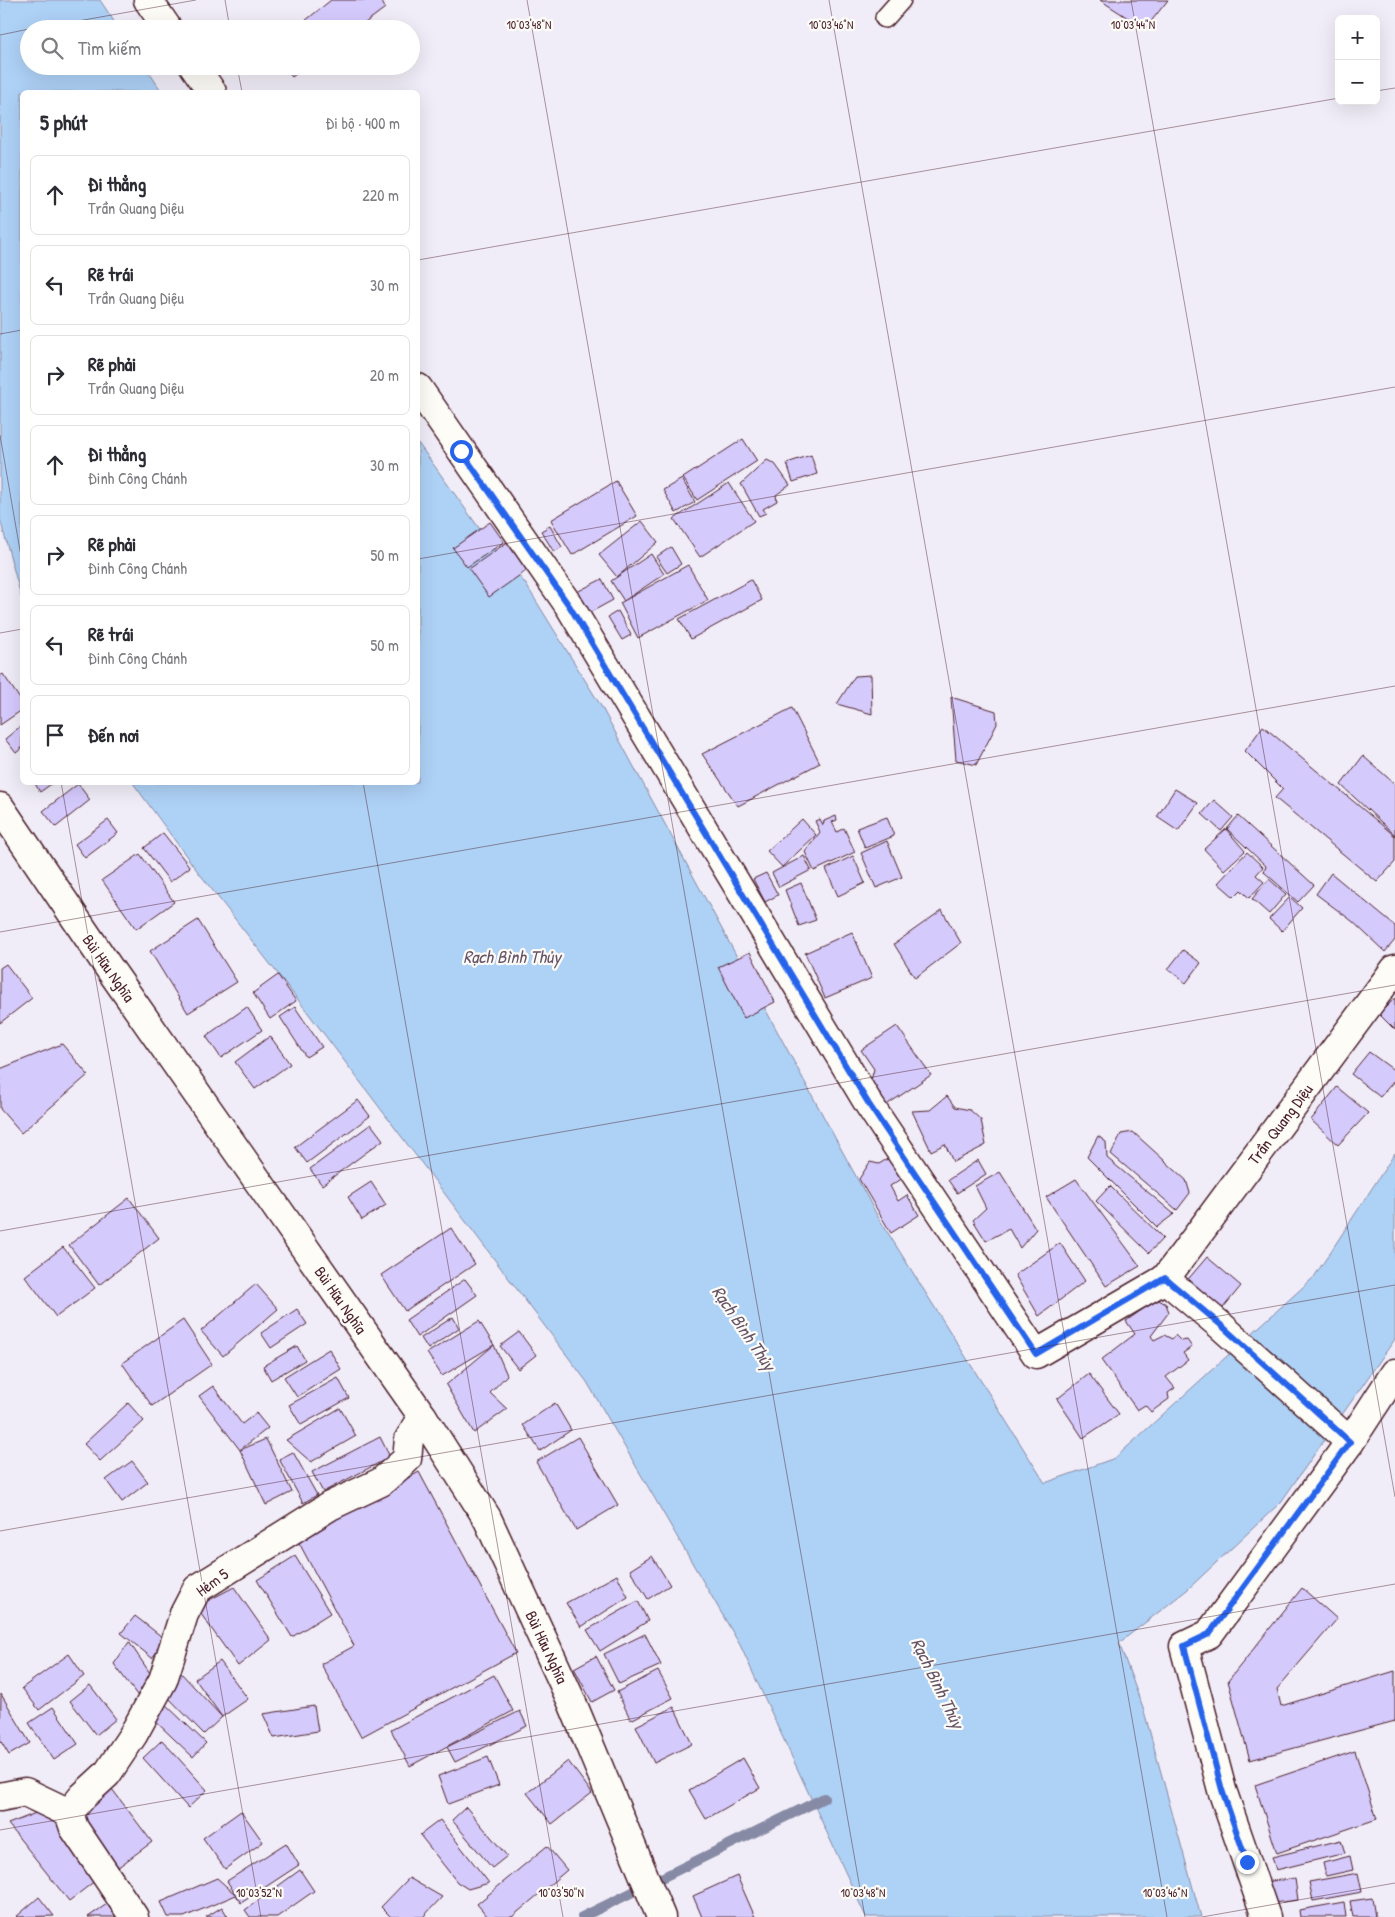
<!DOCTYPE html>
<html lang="vi">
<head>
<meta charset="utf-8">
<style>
  :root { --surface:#fff; --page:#f2f2f3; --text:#2b2b33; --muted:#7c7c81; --line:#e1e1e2 }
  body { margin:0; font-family:"Patrick Hand",sans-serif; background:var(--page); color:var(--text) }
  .controls { position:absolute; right:15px; top:15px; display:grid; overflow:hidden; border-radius:8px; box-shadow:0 5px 20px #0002 }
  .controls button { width:45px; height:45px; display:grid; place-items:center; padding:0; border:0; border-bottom:1px solid var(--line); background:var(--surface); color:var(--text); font:25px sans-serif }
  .stop { position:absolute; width:15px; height:15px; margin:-11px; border:4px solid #2563eb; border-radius:50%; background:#fff }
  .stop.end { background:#2563eb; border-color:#fff; box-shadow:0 1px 5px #0008 }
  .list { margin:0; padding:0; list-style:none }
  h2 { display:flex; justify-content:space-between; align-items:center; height:65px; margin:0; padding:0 20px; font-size:21px }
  h2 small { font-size:16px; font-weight:400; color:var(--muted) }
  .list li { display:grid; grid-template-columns:32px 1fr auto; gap:15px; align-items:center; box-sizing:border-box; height:80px; margin:0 10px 10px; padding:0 10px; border:1px solid var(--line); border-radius:8px }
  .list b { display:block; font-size:19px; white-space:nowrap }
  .list p { margin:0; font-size:16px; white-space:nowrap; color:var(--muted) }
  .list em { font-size:16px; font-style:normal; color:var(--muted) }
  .icon { flex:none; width:28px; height:28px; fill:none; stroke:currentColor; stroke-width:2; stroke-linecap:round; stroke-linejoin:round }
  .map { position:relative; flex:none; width:1395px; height:1917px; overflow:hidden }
  .search { position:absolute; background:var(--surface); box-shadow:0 5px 20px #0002; left:20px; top:20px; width:400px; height:55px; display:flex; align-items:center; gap:12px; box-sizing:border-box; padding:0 18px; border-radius:28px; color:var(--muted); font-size:19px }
  .panel { position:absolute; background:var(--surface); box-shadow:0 5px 20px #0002; left:20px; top:90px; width:400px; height:695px; border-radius:8px }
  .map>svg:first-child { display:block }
  .water { fill:#aed1f6; stroke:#868aa5 }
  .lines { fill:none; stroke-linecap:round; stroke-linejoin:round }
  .stream { stroke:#868aa5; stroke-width:10 }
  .building { fill:#d5cafc; stroke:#4a1f2b }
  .service-casing { stroke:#4a1f2b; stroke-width:22 }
  .minor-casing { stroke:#4a1f2b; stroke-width:31 }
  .tertiary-casing { stroke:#4a1f2b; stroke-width:31 }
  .secondary-casing { stroke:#4a1f2b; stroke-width:31 }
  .service { stroke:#fdfcf7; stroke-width:19 }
  .minor { stroke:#fdfcf7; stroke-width:28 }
  .tertiary { stroke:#fdfcf7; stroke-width:28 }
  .secondary { stroke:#fdfcf7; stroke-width:28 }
  .route { stroke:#2563eb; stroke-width:6 }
  .ticks { fill:none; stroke:#4a1f2b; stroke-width:1; stroke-opacity:0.45 }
  .labels { text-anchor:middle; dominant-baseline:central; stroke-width:4.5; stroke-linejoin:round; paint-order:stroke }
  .street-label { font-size:16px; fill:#4a1f2b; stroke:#fdfcf7 }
  .water-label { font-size:18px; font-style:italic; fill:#685468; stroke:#fdfcf7 }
  .ticks-label { font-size:12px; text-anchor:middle; fill:#4a1f2b; stroke:#fdfcf7; stroke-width:4.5; stroke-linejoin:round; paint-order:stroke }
</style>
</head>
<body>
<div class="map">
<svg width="1395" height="1917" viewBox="0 0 1395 1917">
  <rect width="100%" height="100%" fill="#f1edf8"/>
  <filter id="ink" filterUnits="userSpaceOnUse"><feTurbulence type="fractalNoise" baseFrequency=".02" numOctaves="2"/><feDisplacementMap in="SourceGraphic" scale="10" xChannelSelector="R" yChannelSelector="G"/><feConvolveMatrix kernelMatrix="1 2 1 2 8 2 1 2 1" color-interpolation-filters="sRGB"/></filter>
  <g filter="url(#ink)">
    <g class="water">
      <path d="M0,0h100l19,29h-90v37h116l17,26h-140v508l-22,-81z"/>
      <path d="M418,443l74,103 33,37 76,123 277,511 167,266 70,-25 199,-181 81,-124v186l-114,163 -94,88 -68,53 25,68 57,206h-335l-126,-272 -153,-263 -288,-381 -107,-137 -59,-81 285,-1z"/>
    </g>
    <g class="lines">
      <path class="stream" d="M582,1917l242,-119"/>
    </g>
    <g class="building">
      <path d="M331,0h50l4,8 -28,21h-62z"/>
      <path d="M1100,0h68l-23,29z"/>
      <path d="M283,66h23l-14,11z"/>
      <path d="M743,439l14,22 -60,39 -14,-22z"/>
      <path d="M811,455l6,19 -24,8 -6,-19z"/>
      <path d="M767,460l8,4 15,21 -14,10 1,6 -14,8 3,4 -7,3 -18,-32z"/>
      <path d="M682,479l13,23 -19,11 -13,-23z"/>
      <path d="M616,481l21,35 -65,39 -21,-35z"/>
      <path d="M729,483l25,38 -54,36 -26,-38z"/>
      <path d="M642,521l16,21 -41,35 -18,-22z"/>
      <path d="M490,522l14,20 -37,25 -14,-19z"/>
      <path d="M550,526l12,21 -8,5 -13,-21z"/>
      <path d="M513,538l20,28 -44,31 -20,-28z"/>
      <path d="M671,547l10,17 -14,9 -11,-16z"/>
      <path d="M651,554l13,20 -40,27 -13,-20z"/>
      <path d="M688,565l20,35 -70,38 -18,-35z"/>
      <path d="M602,579l11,21 -31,17 -11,-22z"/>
      <path d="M751,580l11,20 -71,39 -12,-20z"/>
      <path d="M618,611l13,24 -9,5 -14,-23z"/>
      <path d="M3,674l19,28v8l-22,15v-49z"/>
      <path d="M871,675l1,39 -35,-10 18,-28z"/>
      <path d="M951,697l45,14 1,13 -21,41 -20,-5z"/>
      <path d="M792,708l28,55 -82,43 -36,-52z"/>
      <path d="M22,725v23l-6,5 -11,-14z"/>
      <path d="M1263,726l132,110v26l-18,20 -102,-84 8,-9 -38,-38z"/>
      <path d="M1363,756l32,28v51l-54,-50z"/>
      <path d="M34,782h20l-14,10z"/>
      <path d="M78,784l12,16 -34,27 -13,-16z"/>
      <path d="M1175,789l23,14 -20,28 -21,-14z"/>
      <path d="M1214,800l19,17 -12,14 -19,-17z"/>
      <path d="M836,816l1,4 -5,2 5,10 7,-4 11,24 -41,19 -9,-19 15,-20 -5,-11 5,-2 3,6 1,-4z"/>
      <path d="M1238,816l76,69 -16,17 -34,-30 2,-6 -39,-37z"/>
      <path d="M887,817l7,19 -29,12 -8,-20z"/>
      <path d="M802,819l14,16 -34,32 -15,-16z"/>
      <path d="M108,820l10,13 -33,25 -10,-14z"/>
      <path d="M1226,829l19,22 -21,19 -20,-21z"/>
      <path d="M163,833l27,34 -20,15 -26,-34z"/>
      <path d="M887,841l15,36 -26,11 -15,-35z"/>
      <path d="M1247,852l16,15 -7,8 8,7 -15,16 -8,-8 -7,7 -16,-14z"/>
      <path d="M140,854l34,48 -38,27 -34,-49z"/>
      <path d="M804,856l7,14 -32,17 -7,-14z"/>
      <path d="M853,856l12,27 -27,13 -12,-27z"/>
      <path d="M766,873l12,22 -13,7 -12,-23z"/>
      <path d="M1331,873l64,53v14l-10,12 -33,-31 -36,-27z"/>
      <path d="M1269,879l17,15 -17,20 -17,-15z"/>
      <path d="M801,883l15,37 -17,6 -14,-36z"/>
      <path d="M1290,897l12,11 -20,23 -13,-12z"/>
      <path d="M942,910l19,33 -46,35 -21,-34z"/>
      <path d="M198,920l39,62 -49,31 -38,-62z"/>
      <path d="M852,932l20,46 -47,20 -20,-45z"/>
      <path d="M1183,950l18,13 -15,20 -18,-14z"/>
      <path d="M750,952l25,50 -31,16 -26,-51z"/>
      <path d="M6,964l26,34 -32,25v-55z"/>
      <path d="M278,975l18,26 -26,18 -17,-26z"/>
      <path d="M1395,998v32l-16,-16z"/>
      <path d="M247,1007l15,23 -41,28 -15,-22z"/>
      <path d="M295,1007l27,40 -16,10 -26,-40z"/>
      <path d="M897,1026l34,49 -46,31 -15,-22 4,-15 -13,-19z"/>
      <path d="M270,1036l20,28 -35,25 -20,-27z"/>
      <path d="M62,1044l26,31 -67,58 -21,-24v-40z"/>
      <path d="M1369,1052l26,19v9l-15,17 -29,-23z"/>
      <path d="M1337,1087l31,26 -30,32 -27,-25z"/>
      <path d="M947,1096l8,11 15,3 11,10 5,25 -33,17 -8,-18 -14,7 -19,-40 18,-1z"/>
      <path d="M358,1100l12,16 -63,47 -12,-16z"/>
      <path d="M371,1124l12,16 -61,45 -12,-16z"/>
      <path d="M1133,1132l53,48 4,13 -13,17 -66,-56 10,-20z"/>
      <path d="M1098,1136l8,6 1,16 67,56 -17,13 -70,-70z"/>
      <path d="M897,1153l13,21 -20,12 8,15 9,-6 12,20 -28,18 -32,-54 11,-17 9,2z"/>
      <path d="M978,1160l8,14 -29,19 -9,-13z"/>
      <path d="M1000,1172l36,57 -16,19 -11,-19 -23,12 -13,-21 13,-12 -11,-22z"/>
      <path d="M1076,1179l64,87 -34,20 -60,-89z"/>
      <path d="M371,1182l15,23 -24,15 -14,-23z"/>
      <path d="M1110,1186l53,52 -14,15 -53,-52z"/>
      <path d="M129,1198l30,40 -60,47 -30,-40z"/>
      <path d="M451,1228l24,36 -70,47 -24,-36z"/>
      <path d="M1060,1243l25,38 -46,35 -24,-41z"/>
      <path d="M63,1247l32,41 -39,29 -31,-41z"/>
      <path d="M1207,1257l34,29 -23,28 -34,-30z"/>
      <path d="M465,1279l12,16 -60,42 -11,-17z"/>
      <path d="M256,1284l22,25 -55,47 -22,-25z"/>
      <path d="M1157,1299l9,5 3,8 -18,24 3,4 10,-5 8,4 3,-4 6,6 6,-1 5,7 -9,6 5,7 -22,17 9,11 -7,5 1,6 -18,13 -6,-7 -8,5 -36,-50 34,-26 -9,-13z"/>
      <path d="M297,1309l10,15 -36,24 -10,-15z"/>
      <path d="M453,1317l6,11 -31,21 -7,-11z"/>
      <path d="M183,1320l29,44 -60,42 -30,-43z"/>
      <path d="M479,1321l15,24 -52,31 -15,-23z"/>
      <path d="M519,1332l17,23 -18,14 -18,-23z"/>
      <path d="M494,1345l13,30 -17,18 17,16 -33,24 -28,-48z"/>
      <path d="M297,1346l8,14 -34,20 -8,-14z"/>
      <path d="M329,1349l12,20 -44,28 -13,-20z"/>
      <path d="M1089,1374l30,40 -36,24 -26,-39z"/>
      <path d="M338,1378l11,20 -48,27 -12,-20z"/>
      <path d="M213,1386l29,38 14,-11 12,15 -28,22 -41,-54z"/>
      <path d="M128,1403l16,18 -44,40 -16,-17z"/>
      <path d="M555,1403l16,27 -31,21 -17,-26z"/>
      <path d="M340,1408l16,28 -45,26 -25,-22z"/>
      <path d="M380,1437l10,20 -67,35 -11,-20z"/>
      <path d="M578,1437l40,68 -42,25 -40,-68z"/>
      <path d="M266,1439l26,53 -26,13 -26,-55z"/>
      <path d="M293,1452l24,43 -14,8 -24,-44z"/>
      <path d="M132,1461l16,21 -26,20 -16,-22z"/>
      <path d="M419,1472l97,181 -155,84 -40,-73 33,-18 -57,-107z"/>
      <path d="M295,1556l35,57 -38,24 -35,-57z"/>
      <path d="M652,1556l18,29 -22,14 -18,-29z"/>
      <path d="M617,1575l11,22 -47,30 -15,-24z"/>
      <path d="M234,1587l37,53 -33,26 -42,-59z"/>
      <path d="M1302,1588l35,31 -60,70 4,17 114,-35v50l-145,39 -22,-79z"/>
      <path d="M638,1601l10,20 -48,30 -13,-21z"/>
      <path d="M135,1616l31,24 -14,18 -31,-25z"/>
      <path d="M645,1634l16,31 -42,19 -15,-30z"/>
      <path d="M129,1642l25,37 -17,16 -23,-31z"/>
      <path d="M69,1654l15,22 -45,34 -17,-22z"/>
      <path d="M596,1656l18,34 -22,12 -18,-34z"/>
      <path d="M220,1661l28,38 -26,18 -27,-38z"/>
      <path d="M658,1671l15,27 -42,22 -14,-28z"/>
      <path d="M181,1673l41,44 -18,17 -42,-43z"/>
      <path d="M494,1675l19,36 -103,55 -19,-36z"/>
      <path d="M90,1685l26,34 -20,16 -26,-34z"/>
      <path d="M1,1694l29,49 -21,12 -9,-15z"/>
      <path d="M165,1704l41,39 -13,14 -41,-39z"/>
      <path d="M314,1706l4,25 -44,7 -11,-24z"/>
      <path d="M53,1707l25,37 -24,16 -25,-37z"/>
      <path d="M674,1707l18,37 -38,19 -18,-37z"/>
      <path d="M520,1711l7,15 -72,36 -8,-15z"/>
      <path d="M162,1740l45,50 -19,18 -45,-50z"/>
      <path d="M1355,1751l22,68 -100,34 -22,-68z"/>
      <path d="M488,1757l11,28 -51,19 -10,-28z"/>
      <path d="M743,1758l17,30 -54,31 -17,-29z"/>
      <path d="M568,1761l24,32 -40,31 -25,-31z"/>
      <path d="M112,1789l40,53 -35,26 -40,-53z"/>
      <path d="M466,1807l41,49 -15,12 -40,-48z"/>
      <path d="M46,1809l54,68 -31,24 -61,-77z"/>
      <path d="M241,1811l22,31 -38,27 -22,-31z"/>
      <path d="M440,1820l49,63 -21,6 -11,-7 -37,-47z"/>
      <path d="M1341,1840l4,13 -69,17 -4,-13z"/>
      <path d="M286,1843l13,22 -58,38 -14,-22z"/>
      <path d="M547,1846l20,24 -55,47h-24l-11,-13z"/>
      <path d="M1350,1856l3,14 -27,6 -3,-13z"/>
      <path d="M300,1870l14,21 -37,26h-27l-5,-7z"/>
      <path d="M1358,1873l4,19 -49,9 -4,-19z"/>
      <path d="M737,1876l18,41h-53l-9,-21z"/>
      <path d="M217,1878l19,17 -52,22h-16l-7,-15z"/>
      <path d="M409,1878l33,19 -19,20h-32l-10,-10z"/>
      <path d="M1295,1879l3,21 -25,3 -3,-22z"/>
      <path d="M39,1897l15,19 -38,1z"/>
      <path d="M1372,1898l3,19h-22l-3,-16z"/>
      <path d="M1344,1902l2,15h-46l-1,-7z"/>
      <path d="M107,1904l9,13h-28z"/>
      <path d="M222,1907l6,10h-22z"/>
    </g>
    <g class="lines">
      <defs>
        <path id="service" d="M885,18l16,-18"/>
        <g id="minor">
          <path d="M1350,1442l45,-69"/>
          <path d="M0,1797l25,-5 44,21"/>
          <path d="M134,1917l-60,-89 -5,-15 14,-17 24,-22 26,-39 30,-55 21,-66 13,-25 133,-83 51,-24 26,-23 2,-20 14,-22"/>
        </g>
        <g id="tertiary">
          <path d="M148,0l20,29"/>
          <path d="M194,66l18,26"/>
          <path d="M418,388l152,219 300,499 166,248 129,-75 56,47 129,116 -141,192 -25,12 38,144 44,127"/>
          <path d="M1165,1279l230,-310"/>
        </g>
        <path id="secondary" d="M0,807l109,161 314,449 64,101 84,182 90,217"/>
      </defs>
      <use href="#service" class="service-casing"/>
      <use href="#minor" class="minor-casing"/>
      <use href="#tertiary" class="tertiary-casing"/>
      <use href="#secondary" class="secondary-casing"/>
      <use href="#service" class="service"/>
      <use href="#minor" class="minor"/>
      <use href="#tertiary" class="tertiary"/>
      <use href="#secondary" class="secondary"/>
    </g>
  </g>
  <g class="lines" filter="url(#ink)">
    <path class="route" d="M461,451l109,156 300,499 166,248 129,-76 57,48 128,116 -141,192 -25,12 38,144 25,72"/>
  </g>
  <path class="ticks" d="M225,0l5,29M527,0l338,1917M829,0l338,1917M1131,0l264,1497M33,29l163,-29M0,35l29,-6M237,66l5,26M1376,91l19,-3M418,260l921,-162M0,334l22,-4M0,435l22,127M418,559l977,-172M0,633l22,-4M61,782l200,1135M363,782l200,1135M0,932l1395,-246M0,1231l1395,-246M0,1531l1395,-246M0,1830l1395,-246M1202,1917l193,-34"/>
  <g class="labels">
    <g class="street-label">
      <text transform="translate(109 968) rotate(55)">Bùi Hữu Nghĩa</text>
      <text transform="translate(1280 1124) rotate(-53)">Trần Quang Diệu</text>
      <text transform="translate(341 1300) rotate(55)">Bùi Hữu Nghĩa</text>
      <text transform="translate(212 1582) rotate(-36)">Hẻm 5</text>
      <text transform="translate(547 1647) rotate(65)">Bùi Hữu Nghĩa</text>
    </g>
    <g class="water-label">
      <text x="512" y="956">Rạch Bình Thủy</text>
      <text transform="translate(744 1328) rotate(56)">Rạch Bình Thủy</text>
      <text transform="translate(938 1683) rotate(64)">Rạch Bình Thủy</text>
    </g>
  </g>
  <g class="ticks-label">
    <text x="529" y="29">10°03'48"N</text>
    <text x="831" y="29">10°03'46"N</text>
    <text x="1133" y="29">10°03'44"N</text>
    <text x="259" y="1897">10°03'52"N</text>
    <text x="561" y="1897">10°03'50"N</text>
    <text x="863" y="1897">10°03'48"N</text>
    <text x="1165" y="1897">10°03'46"N</text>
  </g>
</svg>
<div class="controls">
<button>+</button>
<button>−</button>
</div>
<div class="stop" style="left:461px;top:451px"></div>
<div class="stop end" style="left:1247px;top:1862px"></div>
<div class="search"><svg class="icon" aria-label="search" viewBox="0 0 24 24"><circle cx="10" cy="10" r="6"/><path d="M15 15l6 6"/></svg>Tìm kiếm</div>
<section class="panel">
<h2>5 phút<small>Đi bộ · 400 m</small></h2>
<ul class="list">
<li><svg class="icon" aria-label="ahead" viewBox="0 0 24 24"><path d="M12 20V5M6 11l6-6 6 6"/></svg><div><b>Đi thẳng</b><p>Trần Quang Diệu</p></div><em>220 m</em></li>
<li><svg class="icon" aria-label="left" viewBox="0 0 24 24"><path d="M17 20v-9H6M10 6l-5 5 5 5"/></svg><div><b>Rẽ trái</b><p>Trần Quang Diệu</p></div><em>30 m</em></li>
<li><svg class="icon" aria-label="right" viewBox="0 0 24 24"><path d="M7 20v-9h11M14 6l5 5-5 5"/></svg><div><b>Rẽ phải</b><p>Trần Quang Diệu</p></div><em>20 m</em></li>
<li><svg class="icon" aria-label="ahead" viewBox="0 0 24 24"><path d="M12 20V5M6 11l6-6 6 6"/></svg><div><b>Đi thẳng</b><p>Đinh Công Chánh</p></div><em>30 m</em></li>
<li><svg class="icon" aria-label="right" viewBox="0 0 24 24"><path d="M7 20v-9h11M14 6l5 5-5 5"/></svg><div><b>Rẽ phải</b><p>Đinh Công Chánh</p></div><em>50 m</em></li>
<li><svg class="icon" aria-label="left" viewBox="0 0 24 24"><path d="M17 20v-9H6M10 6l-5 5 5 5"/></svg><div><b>Rẽ trái</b><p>Đinh Công Chánh</p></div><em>50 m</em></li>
<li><svg class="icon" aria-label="arrive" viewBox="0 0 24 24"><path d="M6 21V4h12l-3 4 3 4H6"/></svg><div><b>Đến nơi</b></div></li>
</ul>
</section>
</div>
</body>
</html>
